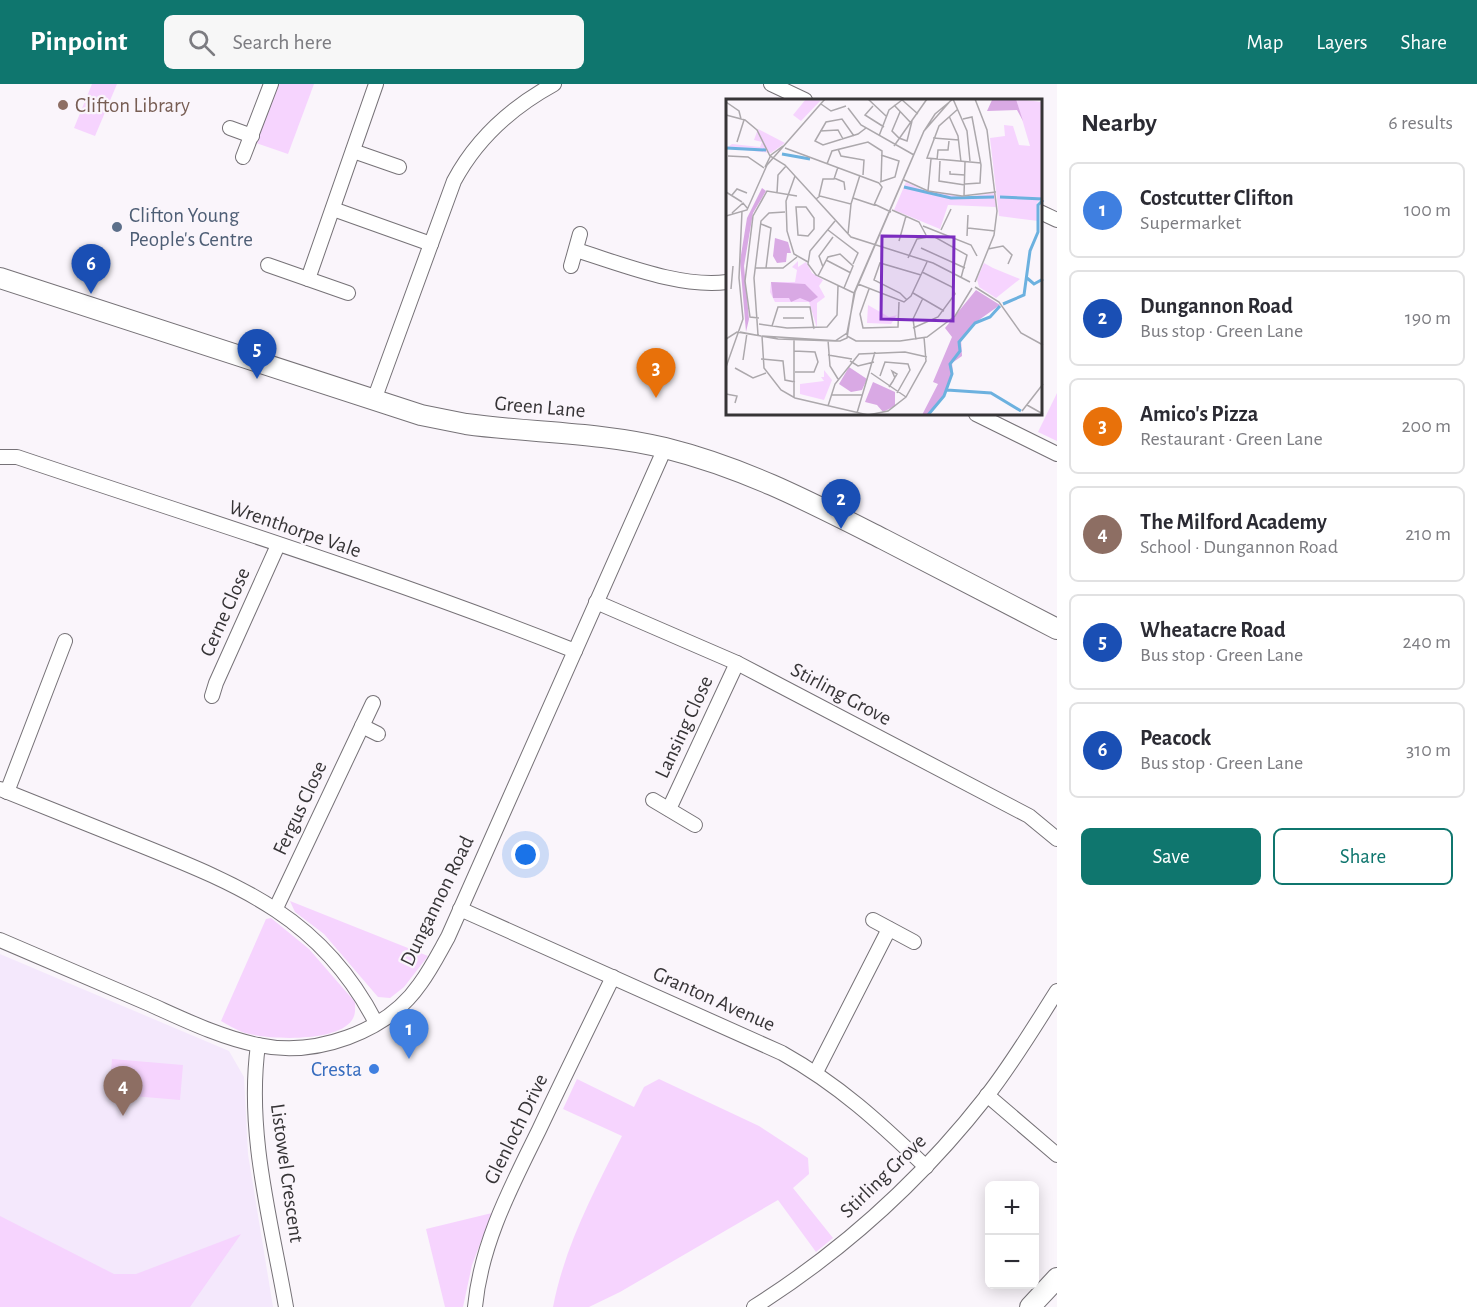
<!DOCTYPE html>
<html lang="en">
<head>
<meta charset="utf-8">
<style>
  :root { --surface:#fff; --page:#f7f7f7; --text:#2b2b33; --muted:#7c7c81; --line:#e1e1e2; --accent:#0f766e }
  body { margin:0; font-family:"Alegreya Sans",sans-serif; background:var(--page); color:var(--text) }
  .controls { position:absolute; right:18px; bottom:18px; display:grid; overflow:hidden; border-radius:9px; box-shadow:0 3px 15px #0003 }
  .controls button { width:54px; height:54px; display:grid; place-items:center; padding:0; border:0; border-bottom:2px solid var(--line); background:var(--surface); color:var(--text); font:30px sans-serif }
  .you { position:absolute; left:526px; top:771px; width:21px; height:21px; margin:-15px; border:4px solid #fff; border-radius:50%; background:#1a73e8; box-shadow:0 0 0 9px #1a73e833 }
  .badge { display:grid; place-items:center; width:39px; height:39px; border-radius:50%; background:var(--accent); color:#fff; font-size:20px; font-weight:700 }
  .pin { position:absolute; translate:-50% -50px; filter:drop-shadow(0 2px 3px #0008) }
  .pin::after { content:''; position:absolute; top:32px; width:21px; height:18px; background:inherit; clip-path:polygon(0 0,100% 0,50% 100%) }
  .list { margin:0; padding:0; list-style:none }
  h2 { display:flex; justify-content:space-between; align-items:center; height:78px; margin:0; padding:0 24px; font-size:26px }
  h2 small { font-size:20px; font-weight:400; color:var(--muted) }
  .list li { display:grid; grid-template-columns:39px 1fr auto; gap:18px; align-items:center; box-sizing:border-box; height:96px; margin:0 12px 12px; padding:0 12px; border:2px solid var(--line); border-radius:9px }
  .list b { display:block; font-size:22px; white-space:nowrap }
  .list p { margin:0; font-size:20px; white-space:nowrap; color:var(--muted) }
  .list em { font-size:20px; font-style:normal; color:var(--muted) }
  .actions { display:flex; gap:12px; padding:18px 24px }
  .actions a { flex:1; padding:14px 0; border:2px solid var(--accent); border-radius:9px; text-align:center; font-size:21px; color:var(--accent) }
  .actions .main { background:var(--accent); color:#fff }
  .icon { flex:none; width:33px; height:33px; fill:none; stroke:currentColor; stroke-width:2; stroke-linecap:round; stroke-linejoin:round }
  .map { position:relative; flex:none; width:1057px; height:1223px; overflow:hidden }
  header { display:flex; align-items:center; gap:36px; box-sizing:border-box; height:84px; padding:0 30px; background:var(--accent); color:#fff }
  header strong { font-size:28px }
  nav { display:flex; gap:33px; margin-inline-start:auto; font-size:21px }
  .search { width:420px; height:54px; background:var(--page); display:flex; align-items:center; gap:15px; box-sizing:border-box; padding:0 21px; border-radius:9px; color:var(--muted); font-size:22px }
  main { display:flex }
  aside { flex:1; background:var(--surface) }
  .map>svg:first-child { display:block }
  .education { fill:#f4e8fc }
  .green { fill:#f6d4fe }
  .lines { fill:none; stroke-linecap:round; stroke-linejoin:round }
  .street-casing { stroke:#767277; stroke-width:16 }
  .secondary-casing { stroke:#767277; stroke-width:22 }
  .street { stroke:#fff; stroke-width:14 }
  .secondary { stroke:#fff; stroke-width:20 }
  .education-dot { fill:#8d6e63; stroke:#faf5fb; stroke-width:2 }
  .service-dot { fill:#5c6f8a; stroke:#faf5fb; stroke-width:2 }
  .shop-dot { fill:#3f7fe0; stroke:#faf5fb; stroke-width:2 }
  .labels { text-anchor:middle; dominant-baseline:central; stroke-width:4.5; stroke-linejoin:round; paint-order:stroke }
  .education-label { font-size:21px; fill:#785e54; stroke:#faf5fb; text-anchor:start }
  .service-label { font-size:21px; fill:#4e5e75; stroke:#faf5fb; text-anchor:start }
  .street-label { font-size:21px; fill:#363436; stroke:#faf5fb }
  .shop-label { font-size:21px; fill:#366cbe; stroke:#faf5fb; text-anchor:end }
  .inset-river { fill:none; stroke:#6cb1df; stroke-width:3 }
  .inset-road { fill:none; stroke:#aca8ac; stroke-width:1.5 }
  .view { fill:#7b2cbf; fill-opacity:0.15; stroke:#7b2cbf; stroke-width:3 }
  .inset-edge { fill:none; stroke:#363436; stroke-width:3 }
</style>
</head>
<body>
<header>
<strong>Pinpoint</strong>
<div class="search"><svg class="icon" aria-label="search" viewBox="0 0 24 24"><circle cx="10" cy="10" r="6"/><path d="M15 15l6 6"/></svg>Search here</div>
<nav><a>Map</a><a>Layers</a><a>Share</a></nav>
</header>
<main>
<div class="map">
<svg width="1057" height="1223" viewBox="0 0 1057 1223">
  <rect width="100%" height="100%" fill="#faf5fb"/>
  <path class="education" d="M0,870l229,97 15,26 4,77 25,153h-273z"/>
  <g class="green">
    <path d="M92,0h25l-22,52 -21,-8z"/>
    <path d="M278,0h36l-26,70 -32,-11z"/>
    <path d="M1057,309v48l-19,-9z"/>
    <path d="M290,817l138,55 -24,31 -14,11 -12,-1 -54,-63 -29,-22z"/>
    <path d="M271,834l38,31 46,53c0,7 1,12 -3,18 -15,23 -87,20 -110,12 -7,-3 -14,-7 -21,-11l45,-102z"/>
    <path d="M112,975l71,6 -3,35 -71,-6z"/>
    <path d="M577,995l57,28 10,-20 15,-8 100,47 49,32 1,16 -16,14 40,50 -17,14 -38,-52 -158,92 -31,15h-36c12,-62 41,-115 69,-171l-59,-27z"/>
    <path d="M492,1129l-20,52 -9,42h-18l-19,-78z"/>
    <path d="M0,1132l114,58h22l105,-40 -51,73h-190z"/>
  </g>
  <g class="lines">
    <defs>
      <g id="street">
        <path d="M771,0l34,16"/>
        <path d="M230,44l22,8"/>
        <path d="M353,67l46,16"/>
        <path d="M243,73l28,-73"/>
        <path d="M333,125l98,35"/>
        <path d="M1040,128l17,8"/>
        <path d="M576,166c46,14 103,38 151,32"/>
        <path d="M268,181l80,28"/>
        <path d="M571,182l9,-32"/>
        <path d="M308,195l68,-195"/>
        <path d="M374,316l80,-219c23,-43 58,-74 100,-97"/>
        <path d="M976,330l81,40"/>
        <path d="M0,373h17c187,63 375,121 558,194"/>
        <path d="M596,518l141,61 292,153 28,23"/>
        <path d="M212,612l4,-13 62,-138"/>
        <path d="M362,642l16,8"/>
        <path d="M0,705c47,19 93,37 140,56 102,41 183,74 236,178"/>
        <path d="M7,708l58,-151"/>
        <path d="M653,716l42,25"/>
        <path d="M669,725l68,-146"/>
        <path d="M276,824l97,-205"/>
        <path d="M460,825l322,144c57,32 97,69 144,114"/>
        <path d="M873,836l41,22"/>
        <path d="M0,856c49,21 98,42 147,63 36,16 72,34 111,42 57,12 128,-12 162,-61 11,-15 19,-31 28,-47l217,-489"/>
        <path d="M258,961c-12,88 13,176 28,262"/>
        <path d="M816,988l73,-143"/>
        <path d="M987,1011l70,60"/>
        <path d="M475,1223c6,-64 36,-120 64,-177 24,-51 49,-102 74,-153"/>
        <path d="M754,1223c90,-57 167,-127 232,-210 26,-33 48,-70 71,-106"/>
      </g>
      <g id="secondary">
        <path d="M0,194l421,137c15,3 30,6 45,9 66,9 133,8 199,24 80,20 145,54 218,91 58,30 116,60 174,90"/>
        <path d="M1030,1223l27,-29"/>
      </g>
    </defs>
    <use href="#street" class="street-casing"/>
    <use href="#secondary" class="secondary-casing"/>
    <use href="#street" class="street"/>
    <use href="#secondary" class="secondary"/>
  </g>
  <circle class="education-dot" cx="63" cy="21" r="6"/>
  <circle class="service-dot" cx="117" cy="143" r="6"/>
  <circle class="shop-dot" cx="374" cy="985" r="6"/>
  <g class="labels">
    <g class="education-label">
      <text x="75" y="21">Clifton Library</text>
    </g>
    <g class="service-label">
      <text x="129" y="131">Clifton Young<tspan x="129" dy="24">People's Centre</tspan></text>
    </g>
    <g class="street-label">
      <text transform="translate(540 323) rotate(5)">Green Lane</text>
      <text transform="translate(295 445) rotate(19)">Wrenthorpe Vale</text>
      <text transform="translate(225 528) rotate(-66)">Cerne Close</text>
      <text transform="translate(841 610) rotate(28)">Stirling Grove</text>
      <text transform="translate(684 643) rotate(-65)">Lansing Close</text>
      <text transform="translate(300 724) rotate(-65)">Fergus Close</text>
      <text transform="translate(437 817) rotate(-64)">Dungannon Road</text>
      <text transform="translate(714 915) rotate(24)">Granton Avenue</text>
      <text transform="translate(516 1045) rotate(-64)">Glenloch Drive</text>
      <text transform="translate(287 1089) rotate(82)">Listowel Crescent</text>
      <text transform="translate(883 1092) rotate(-44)">Stirling Grove</text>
    </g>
    <g class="shop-label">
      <text x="362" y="985">Cresta</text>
    </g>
  </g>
  <g transform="translate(726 15)">
    <rect width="316" height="316" fill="#faf5fb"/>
    <path d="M80,0l15,1 -20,21 -8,-6zM290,0l26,3 1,95 -6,6 1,18 -39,-5 -9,-78 15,-2 -1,-11 9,1 6,19 11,1zM32,30l27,14 -14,10 -45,-5 6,-4 28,3 2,-5 -8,-2zM180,83l17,8 42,7 30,-4 1,14 -48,-2 -8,24 -46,-19zM72,162v6l8,-5 6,11 11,7 -4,6 6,11 -8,6v25l-8,-26h-34l-5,-10 1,-10h24l2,-12 -5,-3zM258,164l9,5 27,11 -24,19 -17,-11 -2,-8zM142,206l21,12 8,-2 -6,9 -24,-1zM98,271l8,10 -8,20 -24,-6v-10l24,-3 -3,-4h3z" fill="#f6d4fe"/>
    <path d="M290,0l7,22 -6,-11 -30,1 5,-11zM36,89l4,3 -13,22 -9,53 5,53 -3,13 -6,-71 7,-43zM49,139l13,4 3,11h-4l-1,9 -9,1 -4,-7zM45,183l34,2 13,13 -8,5 -10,-4 -9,4 -2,-4h-16zM250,191l24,15 -24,17 -15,18 1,16 -10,7 1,11 -12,26 -14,15h-5l16,-31 -5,-2 19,-45 -7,-9zM123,268l18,12 -5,11 -11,2 -12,-8zM147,283l22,10v14l-12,6 -6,-7 -12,-3z" fill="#d9a9e4"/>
    <path class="inset-river" d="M0,49l40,2M56,55l28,5M178,88l47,11 43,-1M274,98l43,2M301,179l7,6 9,-5M277,205l21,-9 6,-44 8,-19v-27l5,-5M221,291l44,3 30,18M202,316l16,-19 8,-22 -2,-10 10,-13 -1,-9 16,-19 15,-6 10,-11"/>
    <path class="inset-road" d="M142,0l18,17M175,0l17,15M227,0l14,32 3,30M0,3l13,9 2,8M95,5l10,7 15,-5M168,6l17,18M147,7l-8,9 19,12M122,9l13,17 53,30M232,10l-19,17 -12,32 54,5M174,13l-8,19 7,7 8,3 5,-20M0,16l19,5 12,10 13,26 15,9 66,72 82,26 37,19M223,17l9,20 3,26M237,20l9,-2 9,48 -1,18 -15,1M94,32l18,-1 5,9M128,37l-12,-17 -16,3 -11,19 8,4 35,-11 8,-6M153,37l10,-26 13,-10M207,39l26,2M11,43l7,-22M168,47l33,-47M59,49l94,35M112,50l3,7 23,4 -1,15M2,57l20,1 16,11M211,61l1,-10h10l1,-9M214,62l-1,20 26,4M101,65l5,-13 36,-9 14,9 -1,31M39,68l6,-12 12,-9M224,72v3l15,1M69,77l-9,25 1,30 7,23 14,8M108,79l10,4 1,8M178,81l24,11 34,5 34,-4M154,83l15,-5 4,-16 -18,-6M202,92l3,-32M0,93l16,10M51,94l1,-18 8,-9M6,96l5,-6 10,4M93,97l4,-17h11l4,-12M238,97l1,-34M127,99l21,7 8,-18 -3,-4M90,100l4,-3 31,8 -3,30M125,105l9,-29M148,105l17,8M70,108h10l8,11v11l-6,7 -10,-1zM166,111l27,12 7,13M6,114l11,-10 5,6M0,117l21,-6 20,-45 58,-66M109,122l-25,30 -2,13 8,11 38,18M35,125l10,4 -5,40M197,127l48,19 6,11M242,129l27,3M102,131l30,23 -5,11M215,131l10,-21M241,137l1,-21M173,142l7,-25M195,149l44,20M262,150l15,-3 9,9 -4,9M182,159l9,-19 16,-3 34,19 -6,23M100,161l25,13M97,168l-4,-11 14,-19M29,169h28l14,-11M92,177l10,-19 12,-3 13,12 -9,22M249,183l19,-47 3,-24 -10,-81 -12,-31M132,185l46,18 7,-6 16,-34M249,188l24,15 22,31 22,12M5,190l2,-23M143,190l-9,25 3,14 35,-1 1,-25M187,194l31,18M181,201l-7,-7 -26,-13 6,-17 41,12M33,219l-9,-1 -5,-36 8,-65 14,-25 30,5M57,219h21M33,225l28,4 40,-1 10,-12 1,-29M46,227l6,-19h32l4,22M187,229l25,-11 17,-23 -3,-7 -30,-15M14,233l21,4M32,236l-4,-57 7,-57 8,-8 16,-1M36,237l78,5 7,-3 7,-45 70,-162 28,-32M36,237l2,32 17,22 14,8 73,17 20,-4 18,-14 20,-36 -2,-24M121,237l9,5h44l27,-4 28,-21 17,-28M0,240l11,-7 41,7 57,2 12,-8 8,-41 69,-161 11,-17 18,-15M102,241l2,26 8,13M190,241l-3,-21 10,-21M68,252l21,1 3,10 -4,10h-19M102,256l24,4M35,260l22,2 2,19 10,2M17,261l4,-27M124,262l8,5 16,-4M0,268l17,-48 -4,-41 3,-67M9,269l18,10 13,-5M145,274l35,24M154,277l5,-14 23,2 2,6 -13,23M163,288l4,-6 1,-2 3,-5 -5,-3 3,7M0,295l11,2 -2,7M105,296h31M68,299v-58M301,306l16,9M102,307l7,-22 24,-30 46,-2 22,5M296,312l21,-27M131,314l18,-61"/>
    <path class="view" d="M156,137l72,1 -1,84 -72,-2z"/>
    <rect width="316" height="316" class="inset-edge"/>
  </g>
</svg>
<div class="controls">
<button>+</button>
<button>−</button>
</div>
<div class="you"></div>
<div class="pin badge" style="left:409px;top:975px;background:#3f7fe0">1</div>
<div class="pin badge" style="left:841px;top:445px;background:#1a4fb4">2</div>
<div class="pin badge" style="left:656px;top:314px;background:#e8710a">3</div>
<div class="pin badge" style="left:123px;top:1032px;background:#8d6e63">4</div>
<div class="pin badge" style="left:257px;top:295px;background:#1a4fb4">5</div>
<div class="pin badge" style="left:91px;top:210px;background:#1a4fb4">6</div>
</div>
<aside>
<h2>Nearby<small>6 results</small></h2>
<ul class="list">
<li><span class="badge" style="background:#3f7fe0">1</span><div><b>Costcutter Clifton</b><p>Supermarket</p></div><em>100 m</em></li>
<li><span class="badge" style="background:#1a4fb4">2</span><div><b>Dungannon Road</b><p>Bus stop · Green Lane</p></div><em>190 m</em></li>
<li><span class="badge" style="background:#e8710a">3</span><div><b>Amico's Pizza</b><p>Restaurant · Green Lane</p></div><em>200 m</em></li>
<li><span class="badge" style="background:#8d6e63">4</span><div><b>The Milford Academy</b><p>School · Dungannon Road</p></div><em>210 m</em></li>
<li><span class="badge" style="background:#1a4fb4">5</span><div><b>Wheatacre Road</b><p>Bus stop · Green Lane</p></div><em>240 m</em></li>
<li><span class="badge" style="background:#1a4fb4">6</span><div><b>Peacock</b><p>Bus stop · Green Lane</p></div><em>310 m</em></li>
</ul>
<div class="actions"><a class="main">Save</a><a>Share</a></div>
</aside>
</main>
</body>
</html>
